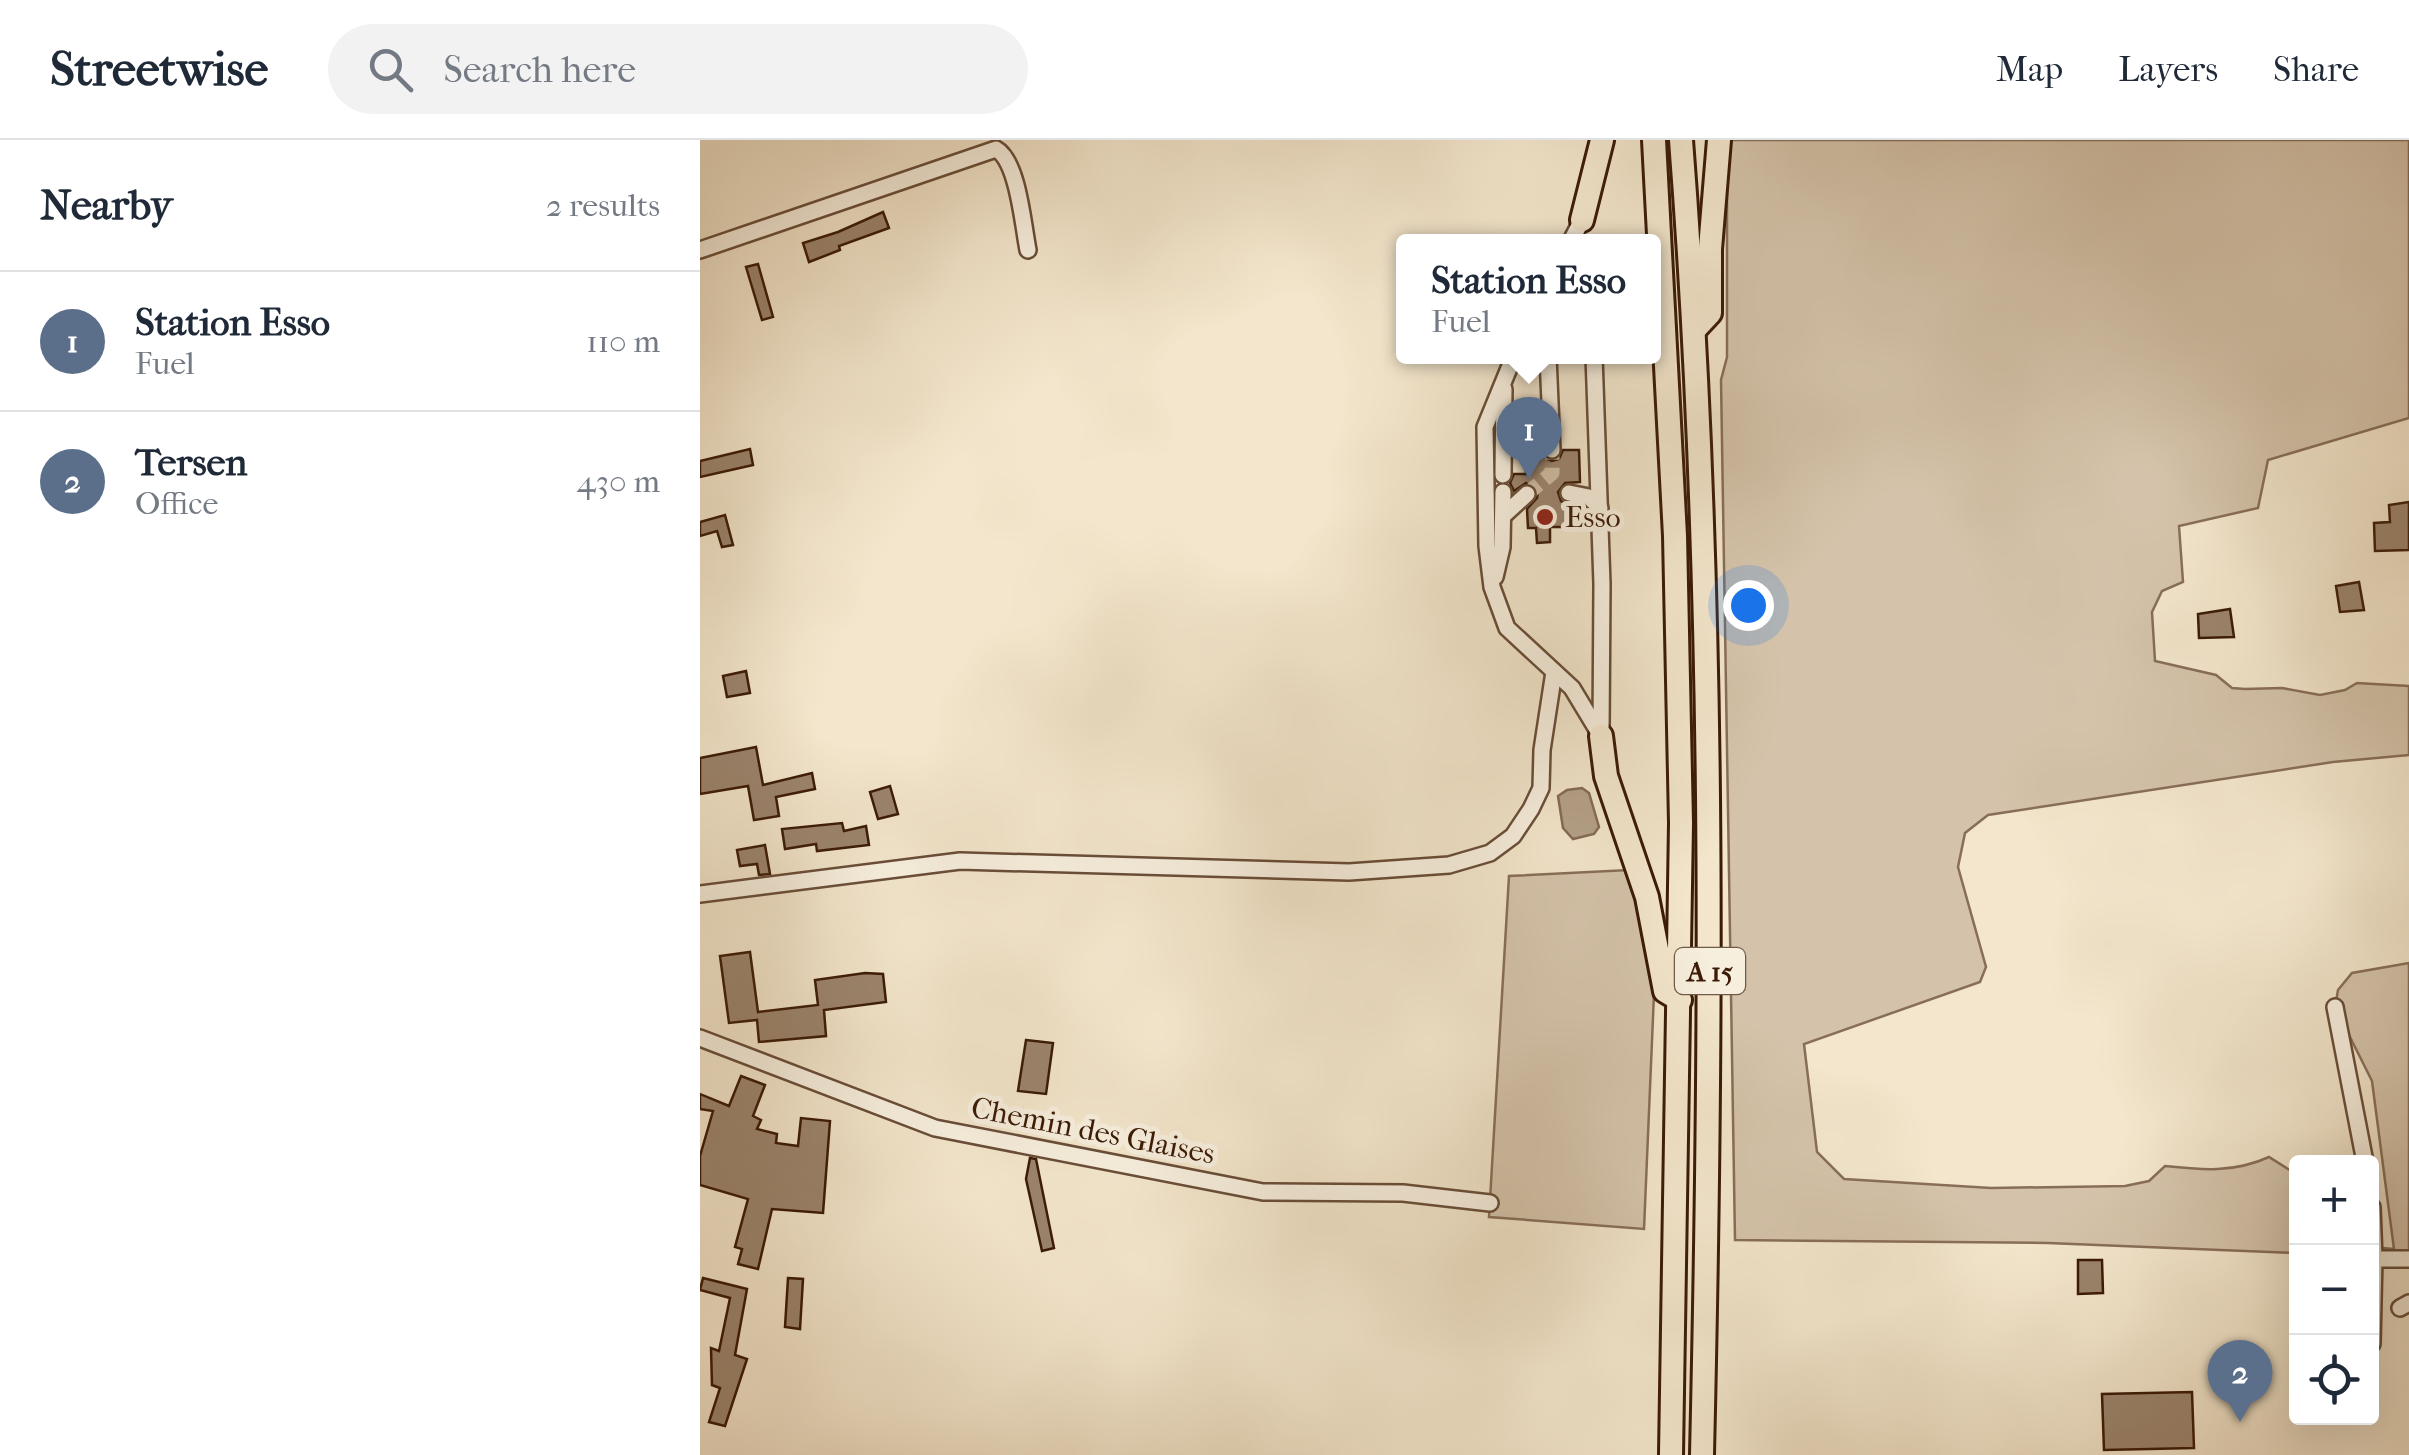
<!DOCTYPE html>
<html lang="en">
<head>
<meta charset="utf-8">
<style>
  :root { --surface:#fff; --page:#f2f2f3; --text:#1f2937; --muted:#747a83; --line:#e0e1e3; --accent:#8f2418 }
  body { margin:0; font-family:"IM FELL French Canon",serif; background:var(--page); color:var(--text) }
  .controls { position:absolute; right:30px; bottom:30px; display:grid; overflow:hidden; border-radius:10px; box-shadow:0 10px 40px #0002 }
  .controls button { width:90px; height:90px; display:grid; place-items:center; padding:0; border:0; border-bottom:2px solid var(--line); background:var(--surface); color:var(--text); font:50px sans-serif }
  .you { position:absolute; left:1048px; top:465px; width:35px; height:35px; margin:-25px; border:8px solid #fff; border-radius:50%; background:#1a73e8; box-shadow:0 0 0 15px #1a73e833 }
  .badge { display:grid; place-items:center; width:65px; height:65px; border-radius:50%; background:var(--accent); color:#fff; font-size:32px; font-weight:700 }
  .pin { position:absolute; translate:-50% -82px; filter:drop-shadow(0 2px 5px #0008) }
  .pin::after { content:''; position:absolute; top:52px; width:35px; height:30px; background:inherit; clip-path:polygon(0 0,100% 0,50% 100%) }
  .popup { position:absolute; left:696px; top:94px; width:265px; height:130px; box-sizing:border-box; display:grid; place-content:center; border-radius:10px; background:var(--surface); filter:drop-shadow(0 2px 8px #0005); font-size:32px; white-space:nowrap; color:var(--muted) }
  .popup b { font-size:38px; color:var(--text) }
  .popup::after { content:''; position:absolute; left:50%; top:100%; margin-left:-20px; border:20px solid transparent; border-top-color:var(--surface) }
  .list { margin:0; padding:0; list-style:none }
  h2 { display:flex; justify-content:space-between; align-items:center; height:130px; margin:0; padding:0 40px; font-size:42px }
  h2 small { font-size:32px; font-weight:400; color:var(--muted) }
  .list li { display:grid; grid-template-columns:65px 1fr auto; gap:30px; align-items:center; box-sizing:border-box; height:140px; padding:0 40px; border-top:2px solid var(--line) }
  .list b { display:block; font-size:38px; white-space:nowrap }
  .list p { margin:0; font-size:32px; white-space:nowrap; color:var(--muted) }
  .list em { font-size:32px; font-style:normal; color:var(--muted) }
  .icon { flex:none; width:55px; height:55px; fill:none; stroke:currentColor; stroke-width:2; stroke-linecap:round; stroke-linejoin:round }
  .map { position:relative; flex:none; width:1709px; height:1315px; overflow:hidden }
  header { display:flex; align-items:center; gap:60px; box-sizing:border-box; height:140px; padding:0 50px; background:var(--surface); border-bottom:2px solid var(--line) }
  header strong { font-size:48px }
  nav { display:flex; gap:55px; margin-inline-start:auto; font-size:35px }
  .search { width:700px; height:90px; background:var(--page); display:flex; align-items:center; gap:25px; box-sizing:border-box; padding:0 35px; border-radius:55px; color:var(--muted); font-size:38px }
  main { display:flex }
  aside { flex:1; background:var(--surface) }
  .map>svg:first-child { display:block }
  .green { fill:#d4c3aa; stroke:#886e58; stroke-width:2.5 }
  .water { fill:#b4a189; stroke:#846b55; stroke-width:2.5 }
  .building { fill:#9b846d; stroke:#3b1a06; stroke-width:2.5 }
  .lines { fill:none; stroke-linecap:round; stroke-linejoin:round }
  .minor-tunnel { stroke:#cebda4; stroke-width:15; stroke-dasharray:15 8; stroke-linecap:butt }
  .minor-casing { stroke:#694d38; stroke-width:20 }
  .highway-casing { stroke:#3b1a06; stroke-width:28 }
  .minor { stroke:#f7efde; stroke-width:15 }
  .highway { stroke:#f3e6cc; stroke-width:22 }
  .poi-dot { fill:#8f2418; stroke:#f7efde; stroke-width:4 }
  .labels { text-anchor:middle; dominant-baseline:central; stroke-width:10; stroke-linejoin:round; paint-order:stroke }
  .shield { fill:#f7efde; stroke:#735a47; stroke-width:2.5 }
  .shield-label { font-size:28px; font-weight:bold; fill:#3b1a06 }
  .poi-label { font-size:30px; fill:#3b1a06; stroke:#f7efde; text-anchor:start }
  .street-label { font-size:30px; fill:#3b1a06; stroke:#f7efde }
</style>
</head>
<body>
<header>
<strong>Streetwise</strong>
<div class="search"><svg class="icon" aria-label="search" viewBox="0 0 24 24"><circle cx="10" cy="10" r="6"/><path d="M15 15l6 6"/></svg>Search here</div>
<nav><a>Map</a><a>Layers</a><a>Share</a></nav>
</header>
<main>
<aside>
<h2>Nearby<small>2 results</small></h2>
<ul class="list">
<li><span class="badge" style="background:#5c6f8a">1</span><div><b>Station Esso</b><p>Fuel</p></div><em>110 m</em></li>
<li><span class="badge" style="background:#5c6f8a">2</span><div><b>Tersen</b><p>Office</p></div><em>430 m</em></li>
</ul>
</aside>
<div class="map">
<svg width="1709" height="1315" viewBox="0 0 1709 1315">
  <rect width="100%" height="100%" fill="#f3e6cc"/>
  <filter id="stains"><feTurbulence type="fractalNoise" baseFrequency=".002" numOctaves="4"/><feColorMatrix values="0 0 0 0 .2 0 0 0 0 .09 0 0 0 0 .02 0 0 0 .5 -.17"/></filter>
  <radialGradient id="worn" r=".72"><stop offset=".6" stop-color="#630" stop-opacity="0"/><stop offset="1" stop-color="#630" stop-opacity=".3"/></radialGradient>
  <g class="green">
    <path d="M1031,0h678v278l-141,42 -10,48 -79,18 4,56 -21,9 -10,21 3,49 61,14 16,13 13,1 37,-1 38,7 25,-5 12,-7 52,3v69l-76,7 -345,53 -23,18 -7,34 28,100 -6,15 -176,62 13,108 27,27 147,9 134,-2 24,-5 16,-15c37,4 69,7 104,-9l27,17v79l-248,-10 -313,-3 -14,-860 6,-23v-201z"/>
    <path d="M929,730l21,86 4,38 -10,235 -155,-12 20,-341z"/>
    <path d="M1709,823v295l-37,-1v-10l22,2 -22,-168 -37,-74 3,-17 14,-17z"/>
  </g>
  <path class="water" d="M882,648l7,5 10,34 -5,7 -21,5 -10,-11 -5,-32 9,-6z"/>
  <g class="building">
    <path d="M183,72l6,16 -50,18 1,4 -31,12 -6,-19 35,-11z"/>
    <path d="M58,124l15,53 -11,3 -16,-53z"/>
    <path d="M50,309l3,16 -53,12v-16z"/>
    <path d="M863,310h16l1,32 -15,1 -7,9 3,9 8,4 -1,22h-18v15l-13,1 -1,-15h-8l-1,-19 10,-11 1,-7 -12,-8 -12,8 -4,-8 4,-9h12l-1,-23h16l2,6 9,4 7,-2z"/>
    <path d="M1709,362v48l-34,1 -1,-28 16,-1 -1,-17z"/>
    <path d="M25,375l8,30 -11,2 -5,-16 -17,5v-14z"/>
    <path d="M1659,442l5,28 -24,2 -4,-26z"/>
    <path d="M1530,469l4,28 -35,1 -1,-24z"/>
    <path d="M46,531l4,22 -23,4 -4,-21z"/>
    <path d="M56,607l7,38 49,-12 3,16 -39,8 3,19 -25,4 -6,-34 -48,8v-36z"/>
    <path d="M190,646l8,28 -20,5 -8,-27z"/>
    <path d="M142,683l2,8 22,-5 3,19 -52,6 -1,-7 -31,5 -3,-20z"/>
    <path d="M65,705l5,29 -11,1 -2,-11 -17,2 -3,-16z"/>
    <path d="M50,812l8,60 60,-7 -3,-25 50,-7 18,1 3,28 -62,8 2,26 -67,6 -2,-22 -28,3 -9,-67z"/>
    <path d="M326,900l27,3 -7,51 -28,-3z"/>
    <path d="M41,936l24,9 -12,31 8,4 -4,9 20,5 -1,9 22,3 3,-28 29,3 -7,92 -51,-4 -14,60 -20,-5 4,-15 -7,-2 13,-48 -48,-14v-29l13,-45 -13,-2v-15l29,12z"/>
    <path d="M330,1018l6,1 18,89 -12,3 -16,-72z"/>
    <path d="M1378,1120h24l1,33 -25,1z"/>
    <path d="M3,1138l44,11 -12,66 12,4 -22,67 -16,-4 11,-34 -8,-3 -1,-37 8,3 11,-53 -30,-8z"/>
    <path d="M88,1138l15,1 -3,50 -15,-2z"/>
    <path d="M1492,1252l2,56 -90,2 -2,-56z"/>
  </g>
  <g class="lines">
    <path class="minor-tunnel" d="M827,354l25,-21v-23"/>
    <defs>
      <g id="minor">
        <path d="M871,101l11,-21"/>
        <path d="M0,110l296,-101c22,12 27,76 32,101"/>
        <path d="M814,216l-29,71 2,119 5,41 15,41 65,60 29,48"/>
        <path d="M848,216l4,94"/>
        <path d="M894,216l8,228 -1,148"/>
        <path d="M803,335l1,-86"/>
        <path d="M869,353l20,4 11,11"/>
        <path d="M804,375l23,-21"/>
        <path d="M795,437l7,-30 1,-55"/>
        <path d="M0,754l260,-33 389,11 100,-7 41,-12 23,-17 18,-27 10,-21 1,-38 12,-78"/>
        <path d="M1635,867l30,155"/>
        <path d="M0,898l235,90 328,64 140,1 87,10"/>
        <path d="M1672,1067l2,52h35"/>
        <path d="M1700,1168l9,-5"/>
        <path d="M1672,1204l2,-85"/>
      </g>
      <g id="highway">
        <path d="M954,0l21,396 6,287 -10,632"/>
        <path d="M981,0c34,438 31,876 21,1315"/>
        <path d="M882,80l20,-80"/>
        <path d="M996,188l14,-15v-64l9,-109"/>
        <path d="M901,596l5,40 41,121 18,94 15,9"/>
      </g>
    </defs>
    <use href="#minor" class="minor-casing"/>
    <use href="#highway" class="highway-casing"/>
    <use href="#minor" class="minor"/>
    <use href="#highway" class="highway"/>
  </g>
  <circle class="poi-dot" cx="845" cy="377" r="10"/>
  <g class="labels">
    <rect class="shield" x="975" y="808" width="70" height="46" rx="8"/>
    <g class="shield-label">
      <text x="1010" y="831">A 15</text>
    </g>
    <g class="poi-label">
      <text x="865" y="377">Esso</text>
    </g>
    <g class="street-label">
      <text transform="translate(393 991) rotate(11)">Chemin des Glaises</text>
    </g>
  </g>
  <rect width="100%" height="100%" filter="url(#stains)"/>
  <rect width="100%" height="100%" fill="url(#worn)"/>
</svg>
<div class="controls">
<button>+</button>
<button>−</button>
<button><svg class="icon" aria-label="locate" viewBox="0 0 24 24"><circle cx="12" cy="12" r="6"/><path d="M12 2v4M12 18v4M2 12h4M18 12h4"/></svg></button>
</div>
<div class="you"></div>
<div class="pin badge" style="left:829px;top:339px;background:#5c6f8a">1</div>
<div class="popup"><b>Station Esso</b>Fuel</div>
<div class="pin badge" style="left:1540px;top:1282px;background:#5c6f8a">2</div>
</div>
</main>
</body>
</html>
